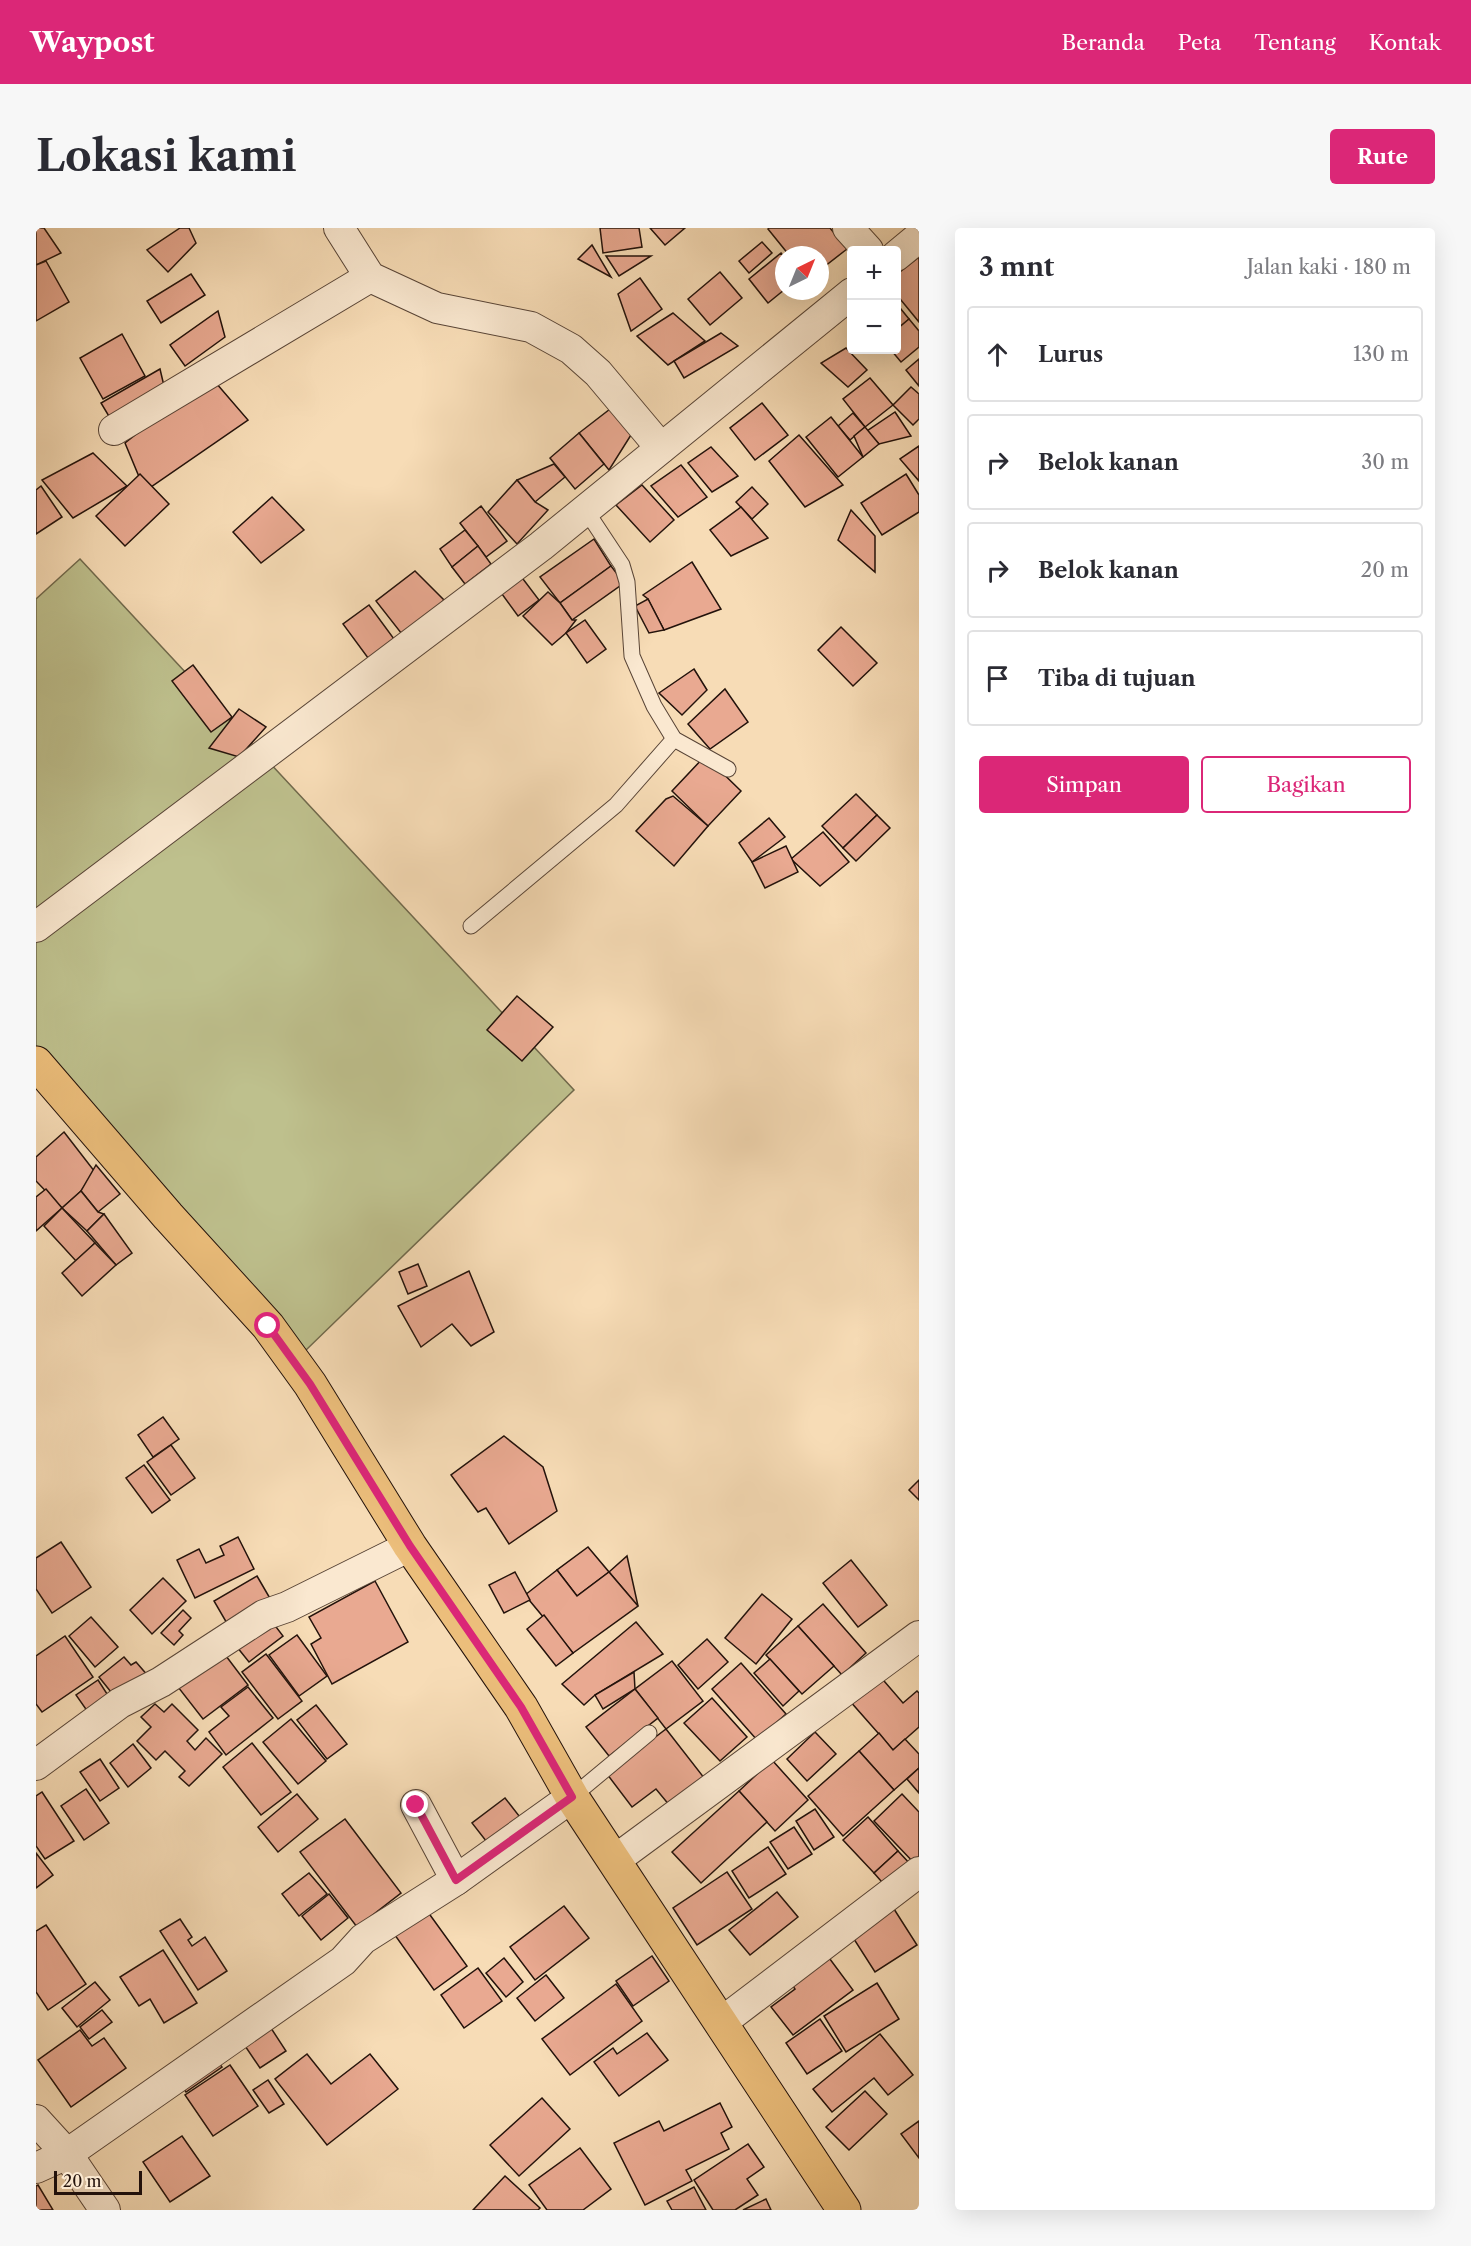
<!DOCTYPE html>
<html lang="id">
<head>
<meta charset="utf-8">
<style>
  :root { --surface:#fff; --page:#f7f7f7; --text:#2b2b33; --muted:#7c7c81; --line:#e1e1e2; --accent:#db2777 }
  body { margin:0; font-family:"Libre Caslon Text",serif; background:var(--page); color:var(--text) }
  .controls { position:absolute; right:18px; top:18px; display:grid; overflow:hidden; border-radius:6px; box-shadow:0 6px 24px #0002 }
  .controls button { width:54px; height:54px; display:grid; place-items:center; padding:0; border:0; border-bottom:2px solid var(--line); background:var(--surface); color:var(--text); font:30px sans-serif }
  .compass { position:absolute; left:739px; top:18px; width:54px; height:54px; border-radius:50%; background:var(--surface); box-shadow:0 6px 24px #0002; rotate:43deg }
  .scale { position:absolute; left:18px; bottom:15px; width:88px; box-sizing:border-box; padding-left:6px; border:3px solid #23120b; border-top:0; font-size:16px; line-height:21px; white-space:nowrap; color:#23120b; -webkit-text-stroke:4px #fae8d0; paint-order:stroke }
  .stop { position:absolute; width:18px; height:18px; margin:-14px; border:4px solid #db2777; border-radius:50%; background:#fff }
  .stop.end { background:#db2777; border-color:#fff; box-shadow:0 2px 6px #0008 }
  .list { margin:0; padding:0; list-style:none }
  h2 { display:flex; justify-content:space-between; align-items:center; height:78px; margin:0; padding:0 24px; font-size:26px }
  h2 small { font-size:20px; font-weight:400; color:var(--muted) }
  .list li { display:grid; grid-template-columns:39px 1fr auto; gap:18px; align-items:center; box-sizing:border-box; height:96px; margin:0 12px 12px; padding:0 12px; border:2px solid var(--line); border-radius:6px }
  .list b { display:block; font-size:22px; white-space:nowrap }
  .list em { font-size:20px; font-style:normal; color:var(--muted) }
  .actions { display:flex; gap:12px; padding:18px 24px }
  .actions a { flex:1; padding:14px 0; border:2px solid var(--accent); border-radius:6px; text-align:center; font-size:21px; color:var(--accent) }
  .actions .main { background:var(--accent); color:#fff }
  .icon { flex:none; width:33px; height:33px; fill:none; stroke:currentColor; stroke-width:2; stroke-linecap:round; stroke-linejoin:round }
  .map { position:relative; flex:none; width:883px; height:1982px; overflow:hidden; border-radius:6px }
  header { display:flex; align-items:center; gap:36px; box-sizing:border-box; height:84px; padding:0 30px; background:var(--accent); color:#fff }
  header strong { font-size:28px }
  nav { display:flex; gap:33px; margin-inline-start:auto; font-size:21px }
  .intro { display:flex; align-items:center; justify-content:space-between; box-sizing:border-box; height:144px; padding:0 36px }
  h1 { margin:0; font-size:42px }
  .button { padding:15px 27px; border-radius:6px; background:var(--accent); color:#fff; font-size:21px; font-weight:700 }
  main { display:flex; gap:36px; padding:0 36px }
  aside { flex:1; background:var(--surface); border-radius:6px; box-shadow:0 6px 24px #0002 }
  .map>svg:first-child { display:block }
  .green { fill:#bec08d; stroke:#70694c; stroke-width:1.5 }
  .building { fill:#e9a991; stroke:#23120b; stroke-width:1.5 }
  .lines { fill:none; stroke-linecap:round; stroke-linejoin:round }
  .service-casing { stroke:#584436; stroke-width:17 }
  .minor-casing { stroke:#584436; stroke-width:32 }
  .primary-casing { stroke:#23120b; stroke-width:35 }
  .service { stroke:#fae8d0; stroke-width:15 }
  .minor { stroke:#fae8d0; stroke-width:30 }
  .primary { stroke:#ecbe7b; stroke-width:33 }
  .route { stroke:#db2777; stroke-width:8 }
</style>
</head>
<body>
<header>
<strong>Waypost</strong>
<nav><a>Beranda</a><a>Peta</a><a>Tentang</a><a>Kontak</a></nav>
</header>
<div class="intro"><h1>Lokasi kami</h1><a class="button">Rute</a></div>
<main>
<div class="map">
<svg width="883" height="1982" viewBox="0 0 883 1982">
  <rect width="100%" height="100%" fill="#f7dcb6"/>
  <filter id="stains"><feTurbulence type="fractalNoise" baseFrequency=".00333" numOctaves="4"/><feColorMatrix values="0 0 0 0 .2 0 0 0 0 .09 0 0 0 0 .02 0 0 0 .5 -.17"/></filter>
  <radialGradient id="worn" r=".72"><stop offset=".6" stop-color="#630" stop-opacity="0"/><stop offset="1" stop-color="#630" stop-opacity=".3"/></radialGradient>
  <path class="green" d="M44,331l494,531 -270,262 -268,-305v-448z"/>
  <g class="building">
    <path d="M0,0h8l17,25 -25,12z"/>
    <path d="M144,0h9l7,15 -28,29 -21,-22z"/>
    <path d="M564,0h39l3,19 -39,6z"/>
    <path d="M614,0h35l-20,17z"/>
    <path d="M733,0h61l17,21 -27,21v-15h-31l-21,-26z"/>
    <path d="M726,14l10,11 -23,20 -10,-12z"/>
    <path d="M556,17l19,32 -33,-18z"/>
    <path d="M745,25l3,4v33l-16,13 -19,-24z"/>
    <path d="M570,28h45l-32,20z"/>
    <path d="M883,29v65l-23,-28v-19z"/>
    <path d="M10,33l23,41 -33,19v-56z"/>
    <path d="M684,44l22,26 -32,27 -22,-26z"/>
    <path d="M155,46l14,21 -44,28 -14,-22z"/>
    <path d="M604,50l22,31 -31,22 -13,-37z"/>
    <path d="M860,75l13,16 -13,11z"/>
    <path d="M182,83l7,26 -40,29 -15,-21z"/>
    <path d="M637,85l32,28 -37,24 -31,-29z"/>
    <path d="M873,91l10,12v16l-18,15 -10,-12h5v-20z"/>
    <path d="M685,105l17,13 -54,32 -10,-17z"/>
    <path d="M86,106l23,42 -42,23 -23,-41z"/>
    <path d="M810,120l21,22 -19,17 -27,-24z"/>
    <path d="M883,131v27l-13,-16z"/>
    <path d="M124,141l4,17 -54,32 -9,-15z"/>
    <path d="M174,148l38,44 -103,71 -20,-48z"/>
    <path d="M834,150l23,27 -28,22 -22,-28z"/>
    <path d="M875,159l8,7v25l-6,6 -20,-20z"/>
    <path d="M726,175l26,32 -33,25 -25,-32z"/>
    <path d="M578,178l22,21 -27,43 -30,-37z"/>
    <path d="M859,184l16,24 -32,8 -12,-13z"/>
    <path d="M817,185l12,14 -15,13 -12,-14z"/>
    <path d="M795,189l32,40 -25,20 -32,-40z"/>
    <path d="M829,199l14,17 -16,13 -9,-21z"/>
    <path d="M543,205l25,31 -29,25 -25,-31z"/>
    <path d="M763,207l44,50 -38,22 -36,-46z"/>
    <path d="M883,218v35l-19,-22z"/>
    <path d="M675,219l27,29 -26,16 -24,-29z"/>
    <path d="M57,225l34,33 -54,32 -31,-38z"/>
    <path d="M518,236l11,13 -30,25 -18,-22z"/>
    <path d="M645,237l26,32 -29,20 -27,-31z"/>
    <path d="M104,246l29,30 -44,42 -29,-30z"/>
    <path d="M870,246l13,21v17l-37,23 -21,-32z"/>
    <path d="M481,252l18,22 13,8 -31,34 -29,-32z"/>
    <path d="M606,257l32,35 -24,22 -34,-37z"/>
    <path d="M5,258l21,31 -26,17v-44z"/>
    <path d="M716,259l16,17 -16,15 -16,-17z"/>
    <path d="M236,269l32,33 -43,33 -28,-31z"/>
    <path d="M445,278l26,35 -21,16 -26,-34z"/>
    <path d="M705,279l27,31 -37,18 -21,-26z"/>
    <path d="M815,282l24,26v36l-37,-32z"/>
    <path d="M429,302l13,16 -26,21 -12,-18z"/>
    <path d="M558,311l17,27 -51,37 -20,-26z"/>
    <path d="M442,318l13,18 -26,20 -13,-17z"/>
    <path d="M656,334l29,47 -57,21 -16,-31 -5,-4z"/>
    <path d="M575,338l13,17 -52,37 -12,-17z"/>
    <path d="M379,343l29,29 -39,38 -29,-37z"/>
    <path d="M484,347l19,25 -21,16 -19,-26z"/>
    <path d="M512,364l12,11 12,17h4l-10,13 -14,12 -29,-29z"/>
    <path d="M612,371l16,31 -15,3 -14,-27z"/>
    <path d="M333,377l28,38 -26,19 -28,-38z"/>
    <path d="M549,392l21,29 -19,14 -21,-30z"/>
    <path d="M805,399l36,36 -24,23 -35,-36z"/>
    <path d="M157,437l39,52 -21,15 -39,-51z"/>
    <path d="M658,441l13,21 -25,25 -23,-22z"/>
    <path d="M689,461l23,33 -38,27 -22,-25z"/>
    <path d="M203,481l27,18 -27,30 -30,-9z"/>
    <path d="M669,528l36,35 -33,35 -36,-35z"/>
    <path d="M820,566l21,21 -34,33 -21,-22z"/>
    <path d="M637,568l35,30 -34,40 -38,-35 30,-32z"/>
    <path d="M841,587l13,13 -34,33 -13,-13z"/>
    <path d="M733,590l16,19 -33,25 -13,-19z"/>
    <path d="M787,604l26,30 -29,24 -29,-27z"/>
    <path d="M750,618l12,26 -33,16 -13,-26z"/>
    <path d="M481,768l36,31 -31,34 -35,-31z"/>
    <path d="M28,904l31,40 -14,19 -19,17 -26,-27v-24z"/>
    <path d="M60,937l24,29 -22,18 -17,-21z"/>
    <path d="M10,961l16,19 -26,23v-34z"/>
    <path d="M45,963l17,21 6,2 -17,17 -25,-23z"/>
    <path d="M26,980l33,35 -19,18 -32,-35z"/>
    <path d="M68,986l28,39 -16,12 -29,-34z"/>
    <path d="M59,1015l21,22 -34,31 -20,-23z"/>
    <path d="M382,1036l9,22 -19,8 -9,-22z"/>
    <path d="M433,1043l25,61 -23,14 -19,-22 -31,23 -23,-41z"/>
    <path d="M127,1189l16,22 -26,18 -15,-22z"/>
    <path d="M468,1208l39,31 14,44 -48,33 -23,-36 -8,4 -27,-37z"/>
    <path d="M135,1217l24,33 -24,17 -24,-33z"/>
    <path d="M108,1237l26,35 -18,13 -26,-35z"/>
    <path d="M883,1252v20l-10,-10z"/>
    <path d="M202,1309l16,32 -59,29 -18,-38 22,-11 7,14 18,-8 -4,-9z"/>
    <path d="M25,1314l30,45 -39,26 -16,-24v-31z"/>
    <path d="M552,1319l21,25 -32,24 -20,-26z"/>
    <path d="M591,1328l11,50 -29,-34z"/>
    <path d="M815,1332l36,45 -29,22 -35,-44z"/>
    <path d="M521,1342l20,26 32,-24 29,34 -65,47 -48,-58z"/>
    <path d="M479,1344l15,28 -26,13 -15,-28z"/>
    <path d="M221,1348l18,31 -43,25 -18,-31z"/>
    <path d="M127,1350l23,23 -34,33 -22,-24z"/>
    <path d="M339,1353l33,61 -76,42 -21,-40 10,-6 -12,-21z"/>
    <path d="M726,1366l30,25 -36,45 -31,-26z"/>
    <path d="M787,1376l43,49 -24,22 -44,-49z"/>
    <path d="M147,1382l8,8 -12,13 4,4 -9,10 -13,-12z"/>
    <path d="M231,1387l16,21 -34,26 -16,-20z"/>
    <path d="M508,1387l29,38 -17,13 -29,-37z"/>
    <path d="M55,1389l27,30 -23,20 -26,-31z"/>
    <path d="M600,1394l27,32 -68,41 -11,10 -22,-21z"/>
    <path d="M762,1398l36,40 -32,28 -36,-39z"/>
    <path d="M261,1407l30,41 -28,20 -30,-41z"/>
    <path d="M29,1408l28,41 -51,35 -6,-8v-48z"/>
    <path d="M671,1411l21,23 -30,27 -20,-24z"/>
    <path d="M187,1424l25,33 -45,34 -25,-32z"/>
    <path d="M230,1426l36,47 -24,18 -36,-47z"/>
    <path d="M88,1429l7,8 5,-3 13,15 -30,25 -20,-25z"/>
    <path d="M734,1431l29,32 -16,15 -29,-33z"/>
    <path d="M636,1433l31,40 -37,28 -31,-40z"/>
    <path d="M705,1435l45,51 -29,26 -45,-51z"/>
    <path d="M598,1444l1,17 -32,20 -8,-14z"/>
    <path d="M842,1446l25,29 14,-12 2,2v34l-26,23 -44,-50z"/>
    <path d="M62,1452l13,20 -21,15 -14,-20z"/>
    <path d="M212,1459l25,31 -47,37 -17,-23 20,-16 -8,-9z"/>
    <path d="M599,1461l23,29 -49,38 -23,-29z"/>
    <path d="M676,1470l35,39 -27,24 -36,-38z"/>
    <path d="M119,1476l9,8 8,-8 26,26 -11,11 8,9 11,-12 16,16 -33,32 -10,-9 6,-6 -20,-20 -9,9 -19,-19 14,-14 -10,-10z"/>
    <path d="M280,1477l31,39 -20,15 -30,-39z"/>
    <path d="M255,1491l35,42 -28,23 -35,-42z"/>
    <path d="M630,1501l39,50 -35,27 -14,-17 -24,18 -25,-33z"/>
    <path d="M779,1504l21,22 -29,27 -20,-22z"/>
    <path d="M843,1505l14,17 12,-11 14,15v14l-25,22 -35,-39z"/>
    <path d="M216,1515l39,49 -30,23 -38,-48z"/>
    <path d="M97,1516l18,24 -23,19 -18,-24z"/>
    <path d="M823,1523l35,39 -51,46 -35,-40z"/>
    <path d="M64,1531l19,29 -19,13 -20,-29z"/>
    <path d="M736,1532l36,40 -33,31 -36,-40z"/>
    <path d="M883,1540v25l-12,-14z"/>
    <path d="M50,1561l23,34 -25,17 -23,-34z"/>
    <path d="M703,1563l28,31 -66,61 -29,-31z"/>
    <path d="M6,1564l32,49 -29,18 -9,-13v-50z"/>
    <path d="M261,1566l21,25 -40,33 -20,-25z"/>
    <path d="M866,1566l17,18v50l-3,3 -42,-44z"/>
    <path d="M469,1570l18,23 -33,25 -18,-23z"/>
    <path d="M779,1581l19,28 -20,13 -18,-29z"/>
    <path d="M832,1589l30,34 -24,22 -31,-33z"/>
    <path d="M309,1591l56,74 -44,34 -57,-75z"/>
    <path d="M758,1599l18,27 -24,15 -18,-27z"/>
    <path d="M732,1619l18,27 -37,24 -17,-27z"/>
    <path d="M862,1623l14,15 -24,23 -14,-16z"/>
    <path d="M0,1625l17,22 -17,13z"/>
    <path d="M691,1644l25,37 -55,36 -24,-37z"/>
    <path d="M273,1645l18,21 -28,22 -17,-22z"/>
    <path d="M741,1664l21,25 -48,38 -21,-25z"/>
    <path d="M293,1666l19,24 -27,22 -19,-24z"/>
    <path d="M528,1678l25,32 -54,42 -25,-33z"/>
    <path d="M389,1680l42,58 -33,24 -42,-59z"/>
    <path d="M858,1681l23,36 -42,27 -23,-36z"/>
    <path d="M144,1691l12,18 -4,3 4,6 13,-9 22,34 -29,19 -38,-59z"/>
    <path d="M10,1697l40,59 -38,26 -12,-18v-61z"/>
    <path d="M785,1719l32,43 -60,45 -22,-28 24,-18 -10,-15z"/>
    <path d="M127,1722l34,53 -33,20 -14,-24 -11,7 -19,-29z"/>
    <path d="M616,1728l17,25 -36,25 -17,-25z"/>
    <path d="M468,1730l19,24 -17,15 -20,-24z"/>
    <path d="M442,1740l24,33 -38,27 -23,-33z"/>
    <path d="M510,1747l18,23 -29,23 -18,-23z"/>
    <path d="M59,1754l15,18 -33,27 -15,-19z"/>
    <path d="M841,1755l22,36 -53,33 -22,-36z"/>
    <path d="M580,1756l26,37 -72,54 -28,-36z"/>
    <path d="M66,1782l10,12 -23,17 -9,-12z"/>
    <path d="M784,1791l22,32 -35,23 -21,-31z"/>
    <path d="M231,1794l19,29 -26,17 -19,-28z"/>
    <path d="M44,1802l12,16 12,-8 22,30 -55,39 -33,-47z"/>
    <path d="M611,1805l21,27 -49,36 -25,-34 19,-14 4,6z"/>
    <path d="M844,1806l33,41 -25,20 -14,-17 -42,34 -19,-23z"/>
    <path d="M271,1826l24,30 39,-30 28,35 -71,56 -52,-66z"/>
    <path d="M178,1828l8,11 -36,25 -8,-11z"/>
    <path d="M194,1837l28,41 -45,30 -28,-41z"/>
    <path d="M232,1852l16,24 -15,9 -16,-23z"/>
    <path d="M829,1863l22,23 -38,36 -23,-23z"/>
    <path d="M506,1870l28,31 -51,47 -29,-31z"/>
    <path d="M684,1875l12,24 -11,6 8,16 -43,21 6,11 -47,24 -31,-62 45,-22 5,10z"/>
    <path d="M883,1893v37l-18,-24z"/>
    <path d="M146,1908l28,40 -40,26 -27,-40z"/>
    <path d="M712,1916l16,23 -17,12 11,16 -23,15h-22l-19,-30z"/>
    <path d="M544,1920l31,41 -28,21h-36l-18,-25z"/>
    <path d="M469,1948l35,32 -2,2h-65z"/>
    <path d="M2,1957l15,25h-17v-24z"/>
    <path d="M658,1959l12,23h-34l-5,-9z"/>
    <path d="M730,1971l5,11h-28z"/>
  </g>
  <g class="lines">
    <defs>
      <g id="service">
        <path d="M549,281l37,56 5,17 5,74 22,50 20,33 54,30"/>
        <path d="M435,698l145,-121 58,-66"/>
        <path d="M536,1569l77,-64"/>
      </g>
      <g id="minor">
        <path d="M303,0l31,49 67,31 94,19 40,22 27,24 63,75"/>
        <path d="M812,0l20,22"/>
        <path d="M860,28l23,-19"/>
        <path d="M78,202l256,-153"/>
        <path d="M0,699l505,-381 311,-253"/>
        <path d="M0,1537l84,-62 41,-21 103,-67 23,-8 123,-61"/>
        <path d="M380,1577l40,75"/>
        <path d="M579,1632l304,-224"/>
        <path d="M686,1794l197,-150"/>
        <path d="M0,1892l31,34 38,56"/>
        <path d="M0,1940l31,-14 276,-193 20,-22 93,-59 116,-83"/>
      </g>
      <path id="primary" d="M0,835l132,153 100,110 42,58 100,162 111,161 51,90 272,413"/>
    </defs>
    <use href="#service" class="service-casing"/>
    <use href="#minor" class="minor-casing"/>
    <use href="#primary" class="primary-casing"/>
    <use href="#service" class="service"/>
    <use href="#minor" class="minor"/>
    <use href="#primary" class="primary"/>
  </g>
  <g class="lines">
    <path class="route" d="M232,1098l42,58 100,162 111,161 51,90 -116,83 -40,-75"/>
  </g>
  <rect width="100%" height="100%" filter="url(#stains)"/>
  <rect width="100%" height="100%" fill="url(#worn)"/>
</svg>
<div class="controls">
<button>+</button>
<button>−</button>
</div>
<svg class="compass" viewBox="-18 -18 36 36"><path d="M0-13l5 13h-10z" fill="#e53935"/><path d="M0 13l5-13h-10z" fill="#7c7c81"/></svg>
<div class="scale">20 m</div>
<div class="stop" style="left:232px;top:1098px"></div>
<div class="stop end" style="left:380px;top:1577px"></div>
</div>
<aside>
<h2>3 mnt<small>Jalan kaki · 180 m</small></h2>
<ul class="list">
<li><svg class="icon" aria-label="ahead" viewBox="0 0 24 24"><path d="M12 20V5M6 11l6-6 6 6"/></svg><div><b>Lurus</b></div><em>130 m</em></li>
<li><svg class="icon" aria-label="right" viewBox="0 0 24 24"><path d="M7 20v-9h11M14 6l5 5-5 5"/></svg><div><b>Belok kanan</b></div><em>30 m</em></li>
<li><svg class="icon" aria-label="right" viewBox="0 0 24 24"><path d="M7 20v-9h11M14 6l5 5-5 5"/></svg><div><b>Belok kanan</b></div><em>20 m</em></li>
<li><svg class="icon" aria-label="arrive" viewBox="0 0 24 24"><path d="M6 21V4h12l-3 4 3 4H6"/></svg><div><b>Tiba di tujuan</b></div></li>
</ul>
<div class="actions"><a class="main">Simpan</a><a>Bagikan</a></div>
</aside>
</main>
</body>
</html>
